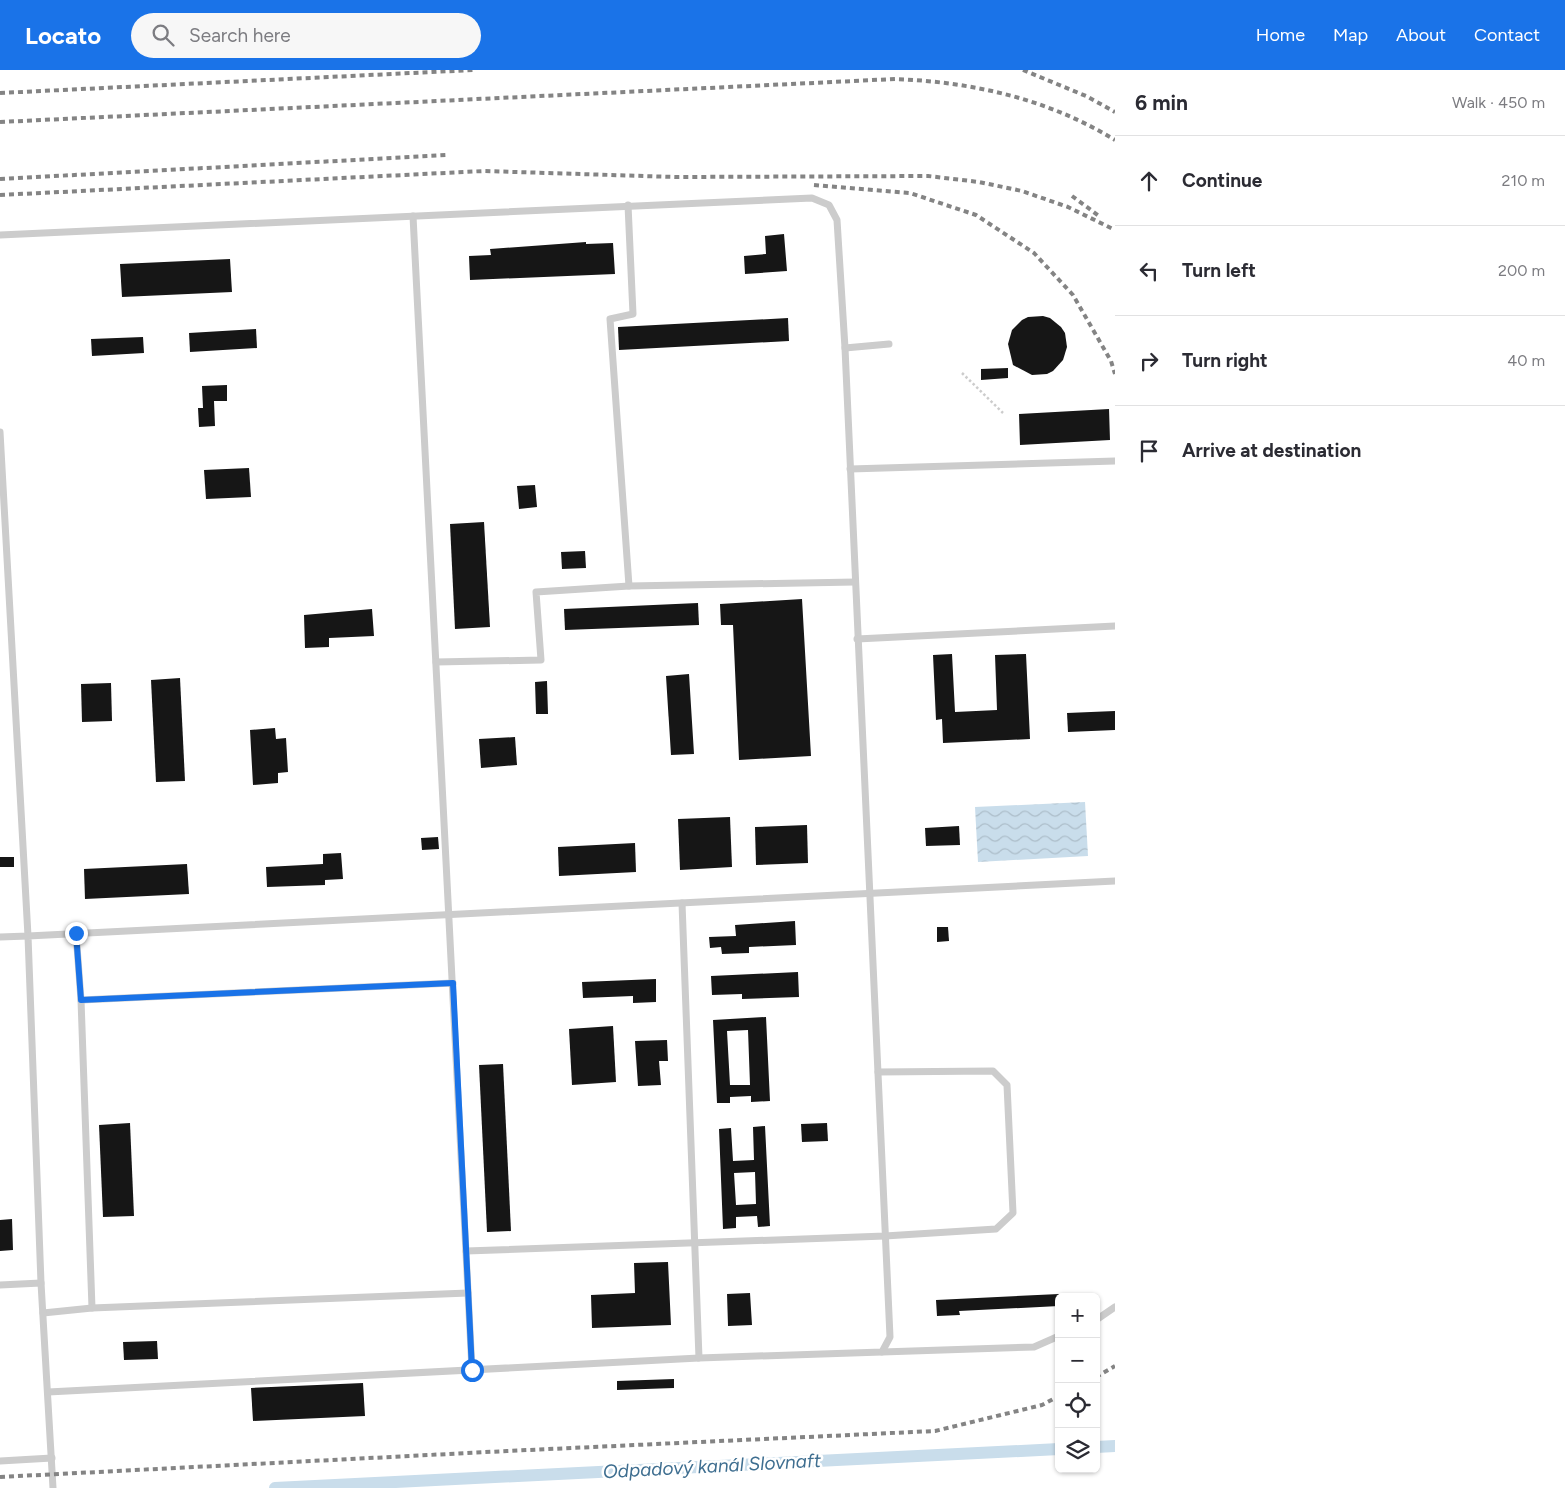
<!DOCTYPE html>
<html lang="en">
<head>
<meta charset="utf-8">
<style>
  :root { --surface:#fff; --page:#f7f7f7; --text:#2b2b33; --muted:#7c7c81; --line:#e1e1e2; --accent:#1a73e8 }
  body { margin:0; font-family:Figtree,sans-serif; background:var(--page); color:var(--text) }
  .controls { position:absolute; right:15px; bottom:15px; display:grid; overflow:hidden; border-radius:8px; box-shadow:0 1px 4px #0004 }
  .controls button { width:45px; height:45px; display:grid; place-items:center; padding:0; border:0; border-bottom:1px solid var(--line); background:var(--surface); color:var(--text); font:25px sans-serif }
  .stop { position:absolute; width:15px; height:15px; margin:-11px; border:4px solid #1a73e8; border-radius:50%; background:#fff }
  .stop.end { background:#1a73e8; border-color:#fff; box-shadow:0 1px 5px #0008 }
  .list { margin:0; padding:0; list-style:none }
  h2 { display:flex; justify-content:space-between; align-items:center; height:65px; margin:0; padding:0 20px; font-size:21px }
  h2 small { font-size:16px; font-weight:400; color:var(--muted) }
  .list li { display:grid; grid-template-columns:32px 1fr auto; gap:15px; align-items:center; box-sizing:border-box; height:90px; padding:0 20px; border-top:1px solid var(--line) }
  .list b { display:block; font-size:19px; white-space:nowrap }
  .list em { font-size:16px; font-style:normal; color:var(--muted) }
  .icon { flex:none; width:28px; height:28px; fill:none; stroke:currentColor; stroke-width:2; stroke-linecap:round; stroke-linejoin:round }
  .map { position:relative; flex:none; width:1115px; height:1418px; overflow:hidden }
  header { display:flex; align-items:center; gap:30px; box-sizing:border-box; height:70px; padding:0 25px; background:var(--accent); color:#fff }
  header strong { font-size:24px }
  nav { display:flex; gap:28px; margin-inline-start:auto; font-size:18px }
  .search { width:350px; height:45px; background:var(--page); display:flex; align-items:center; gap:12px; box-sizing:border-box; padding:0 18px; border-radius:28px; color:var(--muted); font-size:19px }
  main { display:flex }
  aside { flex:1; background:var(--surface) }
  .map>svg:first-child { display:block }
  .water { fill:url(#water-waves) }
  .lines { fill:none; stroke-linecap:round; stroke-linejoin:round }
  .canal { stroke:#c9ddeb; stroke-width:12 }
  .building { fill:#161616; fill-rule:evenodd }
  .path { stroke:#ccc; stroke-width:2.5; stroke-dasharray:2.5 2.5; stroke-linecap:butt }
  .lane { stroke:#ccc; stroke-width:7 }
  .rail { stroke:#848484; stroke-width:4; stroke-dasharray:5 4; stroke-linecap:butt }
  .route { stroke:#1a73e8; stroke-width:6 }
  .labels { text-anchor:middle; dominant-baseline:central; stroke-width:5; stroke-linejoin:round; paint-order:stroke }
  .water-label { font-size:19px; font-style:italic; fill:#3e6e90; stroke:#fff }
</style>
</head>
<body>
<header>
<strong>Locato</strong>
<div class="search"><svg class="icon" aria-label="search" viewBox="0 0 24 24"><circle cx="10" cy="10" r="6"/><path d="M15 15l6 6"/></svg>Search here</div>
<nav><a>Home</a><a>Map</a><a>About</a><a>Contact</a></nav>
</header>
<main>
<div class="map">
<svg width="1115" height="1418" viewBox="0 0 1115 1418">
  <defs>
    <pattern id="water-waves" width="16" height="10" patternUnits="userSpaceOnUse" patternTransform="scale(1.25)"><rect width="16" height="10" fill="#c9ddeb"/><path d="M0 5q4-4 8 0t8 0" fill="none" stroke="#adbeca"/></pattern>
  </defs>
  <rect width="100%" height="100%" fill="#fff"/>
  <path class="water" d="M1085,732l3,54 -110,6 -3,-55z"/>
  <g class="lines">
    <g class="canal">
      <path d="M1096,1377l19,-1"/>
      <path d="M275,1418l784,-39"/>
    </g>
  </g>
  <g class="building">
    <path d="M784,164l3,37 -42,3 -1,-18 22,-2 -1,-18z"/>
    <path d="M586,172v2l27,-1 2,31 -145,6 -1,-24 22,-1 -1,-6z"/>
    <path d="M230,189l2,33 -110,5 -2,-33z"/>
    <path d="M1043,246l7,2 11,9 4,6 2,14 -4,13 -10,11 -6,3 -15,1 -19,-10 -5,-21 4,-14 10,-10 6,-3z"/>
    <path d="M788,248l1,23 -170,9 -1,-23z"/>
    <path d="M256,259l1,19 -67,4 -1,-19z"/>
    <path d="M143,267l1,16 -52,3 -1,-17z"/>
    <path d="M1008,298v10l-27,2v-11z"/>
    <path d="M227,315v16h-13l1,25 -16,1 -1,-19h5l-1,-22z"/>
    <path d="M1109,339l1,31 -90,5 -1,-31z"/>
    <path d="M249,398l2,29 -45,2 -2,-29z"/>
    <path d="M535,415l2,22 -18,2 -2,-23z"/>
    <path d="M484,452l6,105 -35,2 -5,-105z"/>
    <path d="M585,481l1,17 -24,1 -1,-17z"/>
    <path d="M802,529l9,157 -72,4 -6,-135h-12l-1,-21z"/>
    <path d="M698,533l1,22 -134,5 -1,-21z"/>
    <path d="M372,539l2,27 -45,2v9l-24,1 -1,-33z"/>
    <path d="M952,584l3,58 42,-2 -2,-55 31,-1 4,85 -87,4 -1,-24 -6,1 -3,-65z"/>
    <path d="M689,604l5,80 -23,1 -5,-79z"/>
    <path d="M180,608l5,103 -29,1 -5,-102z"/>
    <path d="M547,611l1,33h-12l-1,-32z"/>
    <path d="M111,613l1,38 -30,1 -1,-38z"/>
    <path d="M1115,641v19l-47,2 -1,-19z"/>
    <path d="M275,658l1,11 10,-1 2,34 -10,1v10l-25,2 -3,-55z"/>
    <path d="M515,667l2,28 -36,3 -2,-29z"/>
    <path d="M730,747l2,50 -52,3 -2,-51z"/>
    <path d="M807,755l1,38 -52,2 -1,-38z"/>
    <path d="M959,756l1,19 -34,1 -1,-18z"/>
    <path d="M438,767l1,12 -17,1 -1,-12z"/>
    <path d="M635,773l1,29 -77,4 -1,-29z"/>
    <path d="M341,783l2,26 -18,1v5l-58,2 -1,-20 57,-3v-10z"/>
    <rect x="0" y="787" width="14" height="10"/>
    <path d="M187,794l2,30 -104,5 -1,-30z"/>
    <path d="M795,851l1,24 -47,2v6l-27,1 -1,-7 -11,1 -1,-11 27,-1 -1,-11z"/>
    <path d="M937,857h11l1,14 -12,1z"/>
    <path d="M798,902l1,25 -57,2v-5l-30,1 -1,-19z"/>
    <path d="M656,909v23l-23,1v-7l-50,2 -1,-16z"/>
    <path d="M766,947l4,84 -19,1v-6l-21,1v6h-13l-4,-83zM748,960l2,55h-20l-3,-54z"/>
    <path d="M613,956l3,56 -44,3 -3,-56z"/>
    <path d="M667,970l1,21h-9l2,24 -23,1 -3,-45z"/>
    <path d="M503,994l8,167 -24,1 -8,-167z"/>
    <path d="M130,1053l4,93 -31,1 -4,-92z"/>
    <path d="M827,1053l1,18 -26,1 -1,-18z"/>
    <path d="M765,1056l5,100 -12,1 -1,-11 -21,1v11l-13,1 -4,-100 12,-1 2,33 21,-1 -1,-33zM755,1102l1,32 -20,1 -2,-32z"/>
    <path d="M12,1149l1,31 -13,1v-31z"/>
    <path d="M668,1192l3,63 -79,3 -1,-33 44,-2 -1,-30z"/>
    <path d="M750,1223l2,32 -24,1 -1,-32z"/>
    <path d="M1059,1224v12l-100,5 1,4 -23,1 -1,-16z"/>
    <path d="M157,1271l1,18 -34,1 -1,-18z"/>
    <path d="M674,1309v9l-57,2v-9z"/>
    <path d="M363,1313l2,33 -112,5 -2,-33z"/>
  </g>
  <g class="lines">
    <path class="path" d="M962,303l41,40"/>
    <g class="lane">
      <path d="M628,135l5,109 -23,5 19,267"/>
      <path d="M413,146l59,1154"/>
      <path d="M0,165l812,-37 17,7 8,15 8,128 45,989 -8,15 -183,6 -651,34"/>
      <path d="M845,278l44,-4"/>
      <path d="M0,362l28,504 -28,1"/>
      <path d="M850,399l265,-8"/>
      <path d="M857,569l258,-13"/>
      <path d="M436,592l105,-2 -5,-68 93,-6 226,-4"/>
      <path d="M682,833l17,455"/>
      <path d="M76,863l5,67 11,308"/>
      <path d="M81,930l372,-17"/>
      <path d="M466,1181l419,-15 111,-7 17,-16 -6,-128 -14,-14 -115,1"/>
      <path d="M0,1215l41,-2"/>
      <path d="M43,1243l49,-5 376,-15"/>
      <path d="M1096,1250l19,-13"/>
      <path d="M882,1282l152,-5 25,-11"/>
      <path d="M0,1391l52,-3"/>
      <path d="M53,1418l-12,-205 -13,-347 1087,-55"/>
    </g>
    <g class="rail">
      <path d="M1023,0l63,26 29,16"/>
      <path d="M0,23l473,-23"/>
      <path d="M0,52l895,-43c78,3 153,20 220,61"/>
      <path d="M0,109l447,-24"/>
      <path d="M814,115l96,8 66,22 58,38 39,42 38,66 4,13"/>
      <path d="M0,125l484,-24 191,6 253,-1 51,6 43,9 46,16 47,23"/>
      <path d="M1072,126l27,20"/>
      <path d="M1096,1307l19,-11"/>
      <path d="M0,1407l507,-26 428,-20 107,-26 17,-9"/>
    </g>
  </g>
  <g class="lines">
    <path class="route" d="M76,863l5,67 372,-17 19,387"/>
  </g>
  <g class="labels">
    <g class="water-label">
      <text transform="translate(712 1396) rotate(-3)">Odpadový kanál Slovnaft</text>
    </g>
  </g>
</svg>
<div class="controls">
<button>+</button>
<button>−</button>
<button><svg class="icon" aria-label="locate" viewBox="0 0 24 24"><circle cx="12" cy="12" r="6"/><path d="M12 2v4M12 18v4M2 12h4M18 12h4"/></svg></button>
<button><svg class="icon" aria-label="layers" viewBox="0 0 24 24"><path d="M12 4l9 5-9 5-9-5zM3 14l9 5 9-5"/></svg></button>
</div>
<div class="stop" style="left:472px;top:1300px"></div>
<div class="stop end" style="left:76px;top:863px"></div>
</div>
<aside>
<h2>6 min<small>Walk · 450 m</small></h2>
<ul class="list">
<li><svg class="icon" aria-label="ahead" viewBox="0 0 24 24"><path d="M12 20V5M6 11l6-6 6 6"/></svg><div><b>Continue</b></div><em>210 m</em></li>
<li><svg class="icon" aria-label="left" viewBox="0 0 24 24"><path d="M17 20v-9H6M10 6l-5 5 5 5"/></svg><div><b>Turn left</b></div><em>200 m</em></li>
<li><svg class="icon" aria-label="right" viewBox="0 0 24 24"><path d="M7 20v-9h11M14 6l5 5-5 5"/></svg><div><b>Turn right</b></div><em>40 m</em></li>
<li><svg class="icon" aria-label="arrive" viewBox="0 0 24 24"><path d="M6 21V4h12l-3 4 3 4H6"/></svg><div><b>Arrive at destination</b></div></li>
</ul>
</aside>
</main>
</body>
</html>
